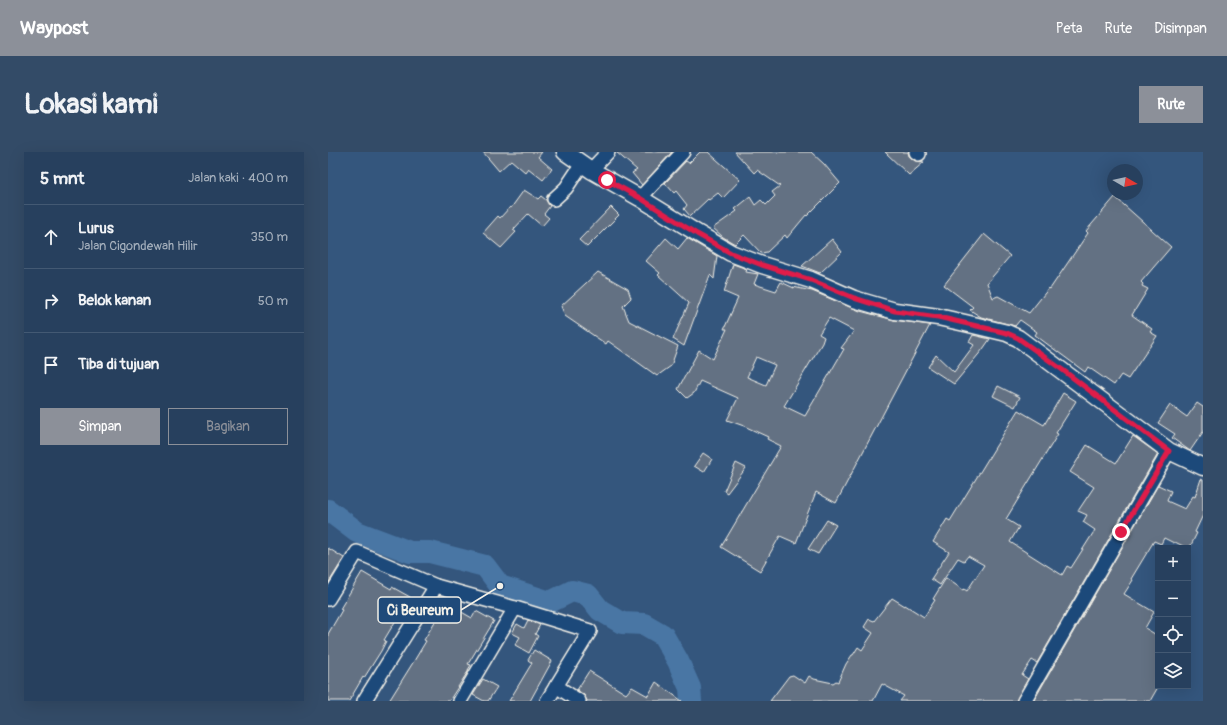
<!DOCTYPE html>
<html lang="id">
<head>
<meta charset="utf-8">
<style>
  :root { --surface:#27405e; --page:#334b67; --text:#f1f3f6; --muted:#a4afbc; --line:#435973; --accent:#8c9099 }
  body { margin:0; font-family:Pangolin,sans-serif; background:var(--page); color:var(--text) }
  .controls { position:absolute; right:12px; bottom:12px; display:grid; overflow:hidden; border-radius:0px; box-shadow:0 4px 16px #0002 }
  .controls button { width:36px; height:36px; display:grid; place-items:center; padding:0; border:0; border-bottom:1px solid var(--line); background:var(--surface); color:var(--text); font:20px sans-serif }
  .compass { position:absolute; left:779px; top:12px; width:36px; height:36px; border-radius:50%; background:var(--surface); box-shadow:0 4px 16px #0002; rotate:99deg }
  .stop { position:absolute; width:12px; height:12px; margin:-9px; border:3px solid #e11d48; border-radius:50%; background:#fff }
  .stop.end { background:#e11d48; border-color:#fff; box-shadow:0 1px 4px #0008 }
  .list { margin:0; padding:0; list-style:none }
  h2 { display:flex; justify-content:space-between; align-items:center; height:52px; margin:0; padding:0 16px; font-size:17px }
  h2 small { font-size:13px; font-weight:400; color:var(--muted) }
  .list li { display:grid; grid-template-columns:26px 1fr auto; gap:12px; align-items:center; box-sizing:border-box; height:64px; padding:0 16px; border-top:1px solid var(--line) }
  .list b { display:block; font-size:15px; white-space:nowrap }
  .list p { margin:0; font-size:13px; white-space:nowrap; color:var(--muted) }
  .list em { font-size:13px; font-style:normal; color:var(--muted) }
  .actions { display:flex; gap:8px; padding:12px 16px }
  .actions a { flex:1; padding:9px 0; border:1px solid var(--accent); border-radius:0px; text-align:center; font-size:14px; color:var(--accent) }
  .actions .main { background:var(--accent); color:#fff }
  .icon { flex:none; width:22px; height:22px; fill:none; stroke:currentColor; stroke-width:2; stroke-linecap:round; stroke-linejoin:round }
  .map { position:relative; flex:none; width:875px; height:549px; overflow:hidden; border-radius:0px }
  header { display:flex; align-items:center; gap:24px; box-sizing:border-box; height:56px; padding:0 20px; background:var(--accent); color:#fff }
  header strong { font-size:19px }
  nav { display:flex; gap:22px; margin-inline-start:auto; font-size:14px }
  .intro { display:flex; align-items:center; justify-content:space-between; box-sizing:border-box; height:96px; padding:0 24px }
  h1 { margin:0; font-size:28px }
  .button { padding:10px 18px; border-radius:0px; background:var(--accent); color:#fff; font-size:14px; font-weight:700 }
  main { display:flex; gap:24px; padding:0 24px }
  aside { flex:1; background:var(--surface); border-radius:0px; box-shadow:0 4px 16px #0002 }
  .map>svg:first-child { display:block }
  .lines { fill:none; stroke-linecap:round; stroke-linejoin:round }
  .river { stroke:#4976a4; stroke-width:22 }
  .building { fill:#647183; stroke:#f4f1e8; fill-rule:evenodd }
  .minor-casing { stroke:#f4f1e8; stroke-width:16 }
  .tertiary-casing { stroke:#f4f1e8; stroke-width:19 }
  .minor { stroke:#1f4a7a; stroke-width:13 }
  .tertiary { stroke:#1f4a7a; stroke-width:16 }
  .route { stroke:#e11d48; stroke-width:5 }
  .leader { fill:none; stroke:#f4f1e8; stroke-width:1.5 }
  .callout-dot { fill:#f4f1e8; stroke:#1f4a7a; stroke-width:1.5 }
  .callout { fill:#1f4a7a; stroke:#f4f1e8; stroke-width:1.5 }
  .callout-label { font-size:14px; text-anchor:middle; font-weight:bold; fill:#f4f1e8 }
</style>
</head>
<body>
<header>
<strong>Waypost</strong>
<nav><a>Peta</a><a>Rute</a><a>Disimpan</a></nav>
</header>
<div class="intro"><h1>Lokasi kami</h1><a class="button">Rute</a></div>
<main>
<aside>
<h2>5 mnt<small>Jalan kaki · 400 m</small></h2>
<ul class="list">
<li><svg class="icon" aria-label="ahead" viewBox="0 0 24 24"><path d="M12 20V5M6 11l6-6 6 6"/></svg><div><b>Lurus</b><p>Jalan Cigondewah Hilir</p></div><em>350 m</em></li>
<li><svg class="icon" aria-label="right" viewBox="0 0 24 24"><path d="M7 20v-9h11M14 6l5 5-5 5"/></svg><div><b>Belok kanan</b></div><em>50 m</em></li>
<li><svg class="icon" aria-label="arrive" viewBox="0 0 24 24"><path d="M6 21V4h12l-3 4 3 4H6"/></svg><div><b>Tiba di tujuan</b></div></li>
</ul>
<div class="actions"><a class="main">Simpan</a><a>Bagikan</a></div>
</aside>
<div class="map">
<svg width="875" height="549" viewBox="0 0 875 549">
  <rect width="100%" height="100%" fill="#34567d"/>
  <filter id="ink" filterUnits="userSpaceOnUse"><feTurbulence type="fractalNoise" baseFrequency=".025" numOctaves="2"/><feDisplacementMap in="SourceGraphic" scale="8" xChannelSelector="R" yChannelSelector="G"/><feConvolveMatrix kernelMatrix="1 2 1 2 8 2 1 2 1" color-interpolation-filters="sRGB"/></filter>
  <g filter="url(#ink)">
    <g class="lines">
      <path class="river" d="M0,358l29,22 53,20h20l55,14 15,20 50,16 22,-11 16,4 12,15 22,13 22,1 19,11 15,26 12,27 1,13"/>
    </g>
    <g class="building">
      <path d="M155,0h59l-4,5 14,12 -9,11 -15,-12 -3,4 -14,-12 -12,11z"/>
      <path d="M288,0h56l-30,33 -10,-12 5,-3z"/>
      <path d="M372,0h8l32,28 -17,18 -5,-5 -9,7 -1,-1 -18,17 -6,-7 3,-4 -11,-14 -2,2 -9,-10 21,-22 3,2z"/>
      <path d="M407,0h76l13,12 16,19 -33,33 -1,-1 -19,23 -2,-3 -18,17 -6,1 -17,-18 -9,9 -12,-7 -10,-9 24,-17 -2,-2 15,-12 5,8 6,-5 5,5 9,-9 -3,-4 8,-6 -23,-16 -3,3z"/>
      <path d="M557,0h23l1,4 6,5 9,1 -15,13z"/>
      <path d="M196,38l14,9 3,-3 5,4 4,6 -6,8 5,4 -7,8 -14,-12 -15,16 3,2 -15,16 -18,-15 15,-17 2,2 10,-11 1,1z"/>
      <path d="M787,45l56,50 -30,35 2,2 -1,2 6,3 -16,26 20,14 -2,3 7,4 -29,43 -7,-4 -7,10 -26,-18 -3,5 -50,-37 2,-3 -17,-12 -5,6 -34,-9 -11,-7 3,-3 -29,-22 40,-51 26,22 -23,27 6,15 5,-2 31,17 20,-25 1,1 38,-56 -2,-2z"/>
      <path d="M283,55l8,8 -32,32 -8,-7z"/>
      <path d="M338,86l12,11 9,-11 30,18 -3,23 -4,-4 -26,71 -11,-7 16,-36 -31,-28 2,-2 -14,-12z"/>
      <path d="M504,87l10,13 -22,21 -18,-7z"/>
      <path d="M405,112l14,5 -1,3 12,2 -4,10 22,7 5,-9 13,6 -1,-1 19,4 48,20 34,9 36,5 -94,178 -20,-11 -20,51 -16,-7 -20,35 -39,-24 60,-101 -14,-7 1,-2 -24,-11 -17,-6 11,-22 -38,-17 -6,12 -7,5 -9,-9 21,-39 14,9 14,-30h-3l14,-31 -14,-6zM501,166l25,13 -13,17 3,1 -39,67 -21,-10 38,-63 2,-6 -5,-3zM428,205l19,8 -9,20 -19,-8z"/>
      <path d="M270,120l30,17 3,9 -8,8 6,15 49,25 -7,20 -14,10 -49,-35 -2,3 -41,-28 -4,-10z"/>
      <path d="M645,183l17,4 -7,10 -29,35 -26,-17 8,-12 18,17 20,-27 -5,-3z"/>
      <path d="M670,234l22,11 -5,10 -22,-11z"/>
      <path d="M735,241l13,8 -20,32 2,1 -52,85 13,8 -9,15 52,33 5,-9 4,2 24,-38 -12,-8 4,-7 -9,-4 16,-24 -24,-15 17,-27 29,18 17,-27 25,18 -121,209 -5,-3 -10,15 6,4 -12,22h-116l4,-5 -22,-12 -9,17h-103l19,-25 4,-1 12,8 4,-7 5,3 19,4 3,-2 2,1 8,-18 6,-9h1l5,-8 4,3 11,-17 -9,-6 5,-8 5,2 18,-23 13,8v-1l19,12 11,-17 -2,-1 13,-21 17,12 1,-1 3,2 17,-26 -16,-9 -4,5 -6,-3 -18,27 -9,-6 18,-27 -16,-10 14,-23 3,2 68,-111 26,15z"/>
      <path d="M869,251l6,4v25l-13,19 -18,-13 3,-4 -17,-11 12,-18 17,12z"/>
      <path d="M375,301l9,6 -8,13 -10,-6z"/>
      <path d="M408,311l10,5 -19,25 -3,-2z"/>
      <path d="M873,327l2,1v35l-8,17 2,1 -8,16 -14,-7 -1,1 -10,-5 -3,6 -7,-3 -23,38 2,1 -9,14 30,18 -9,16 13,8v51l-8,14h-114l-2,-1 124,-215 13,6 -4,10 18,8 8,-13 2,1z"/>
      <path d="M499,368l9,5 -18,29 -10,-5z"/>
      <path d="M0,396l16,10 -16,26z"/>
      <path d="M34,420l29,17 1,-2 18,10 -26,43 2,1 -5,10 -17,27 -1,-1 -14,24h-21v-67l14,-24 -2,-1z"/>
      <path d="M118,451l26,15 4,-7 18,10 -26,43 3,1 -3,5h1l-20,31h-60l25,-40 12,-20 -2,-1z"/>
      <path d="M200,468l12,5 -5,9 3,2 -9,17 -14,-8 5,-8 -8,-4 5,-9 7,4z"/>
      <path d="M206,498l18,11 -22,40h-21l23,-38 -4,-3z"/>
      <path d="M261,519l37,23 6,-7 16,9 8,-14 26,19h-95l-3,-6 -7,-5z"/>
      <path d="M155,527l14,8 -9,14h-4l-11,-6z"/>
    </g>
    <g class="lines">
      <defs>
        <g id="minor">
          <path d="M588,0l3,2"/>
          <path d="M263,18l17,-18"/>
          <path d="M312,46l43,-46"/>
          <path d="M226,47l12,-11 16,-24"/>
          <path d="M0,447l29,-47 79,34 79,22 75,23 -43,70"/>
          <path d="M228,534l23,15"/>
          <path d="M36,549l72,-115"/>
          <path d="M132,549l55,-93"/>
          <path d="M696,549l145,-250"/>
        </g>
        <path id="tertiary" d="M237,0l26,18 49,28 57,35 34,20 31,12 49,15 43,19 17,5 24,7 43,6 27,6 42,10 11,5 151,113 34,16"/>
      </defs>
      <use href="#minor" class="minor-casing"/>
      <use href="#tertiary" class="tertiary-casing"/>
      <use href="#minor" class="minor"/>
      <use href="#tertiary" class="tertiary"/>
    </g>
  </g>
  <g class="lines" filter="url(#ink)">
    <path class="route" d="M279,28l33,18 57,36 34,19 31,12 49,15 43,18 41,13 43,6 69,16 11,5 46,33 105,80 -48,81"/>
  </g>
  <path class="leader" d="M172 434L133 458"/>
  <circle class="callout-dot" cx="172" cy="434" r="4"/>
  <rect class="callout" x="50" y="445" width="83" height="26" rx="4"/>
  <g class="callout-label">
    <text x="92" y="463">Ci Beureum</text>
  </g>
</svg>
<div class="controls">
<button>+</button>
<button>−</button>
<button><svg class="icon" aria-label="locate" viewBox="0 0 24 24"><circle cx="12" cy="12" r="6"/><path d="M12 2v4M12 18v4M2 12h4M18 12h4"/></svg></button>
<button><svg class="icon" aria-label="layers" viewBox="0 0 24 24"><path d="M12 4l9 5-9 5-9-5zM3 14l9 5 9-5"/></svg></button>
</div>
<svg class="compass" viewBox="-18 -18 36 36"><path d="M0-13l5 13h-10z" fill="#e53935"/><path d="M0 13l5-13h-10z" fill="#a4afbc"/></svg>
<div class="stop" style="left:279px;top:28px"></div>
<div class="stop end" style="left:793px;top:380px"></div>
</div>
</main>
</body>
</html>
